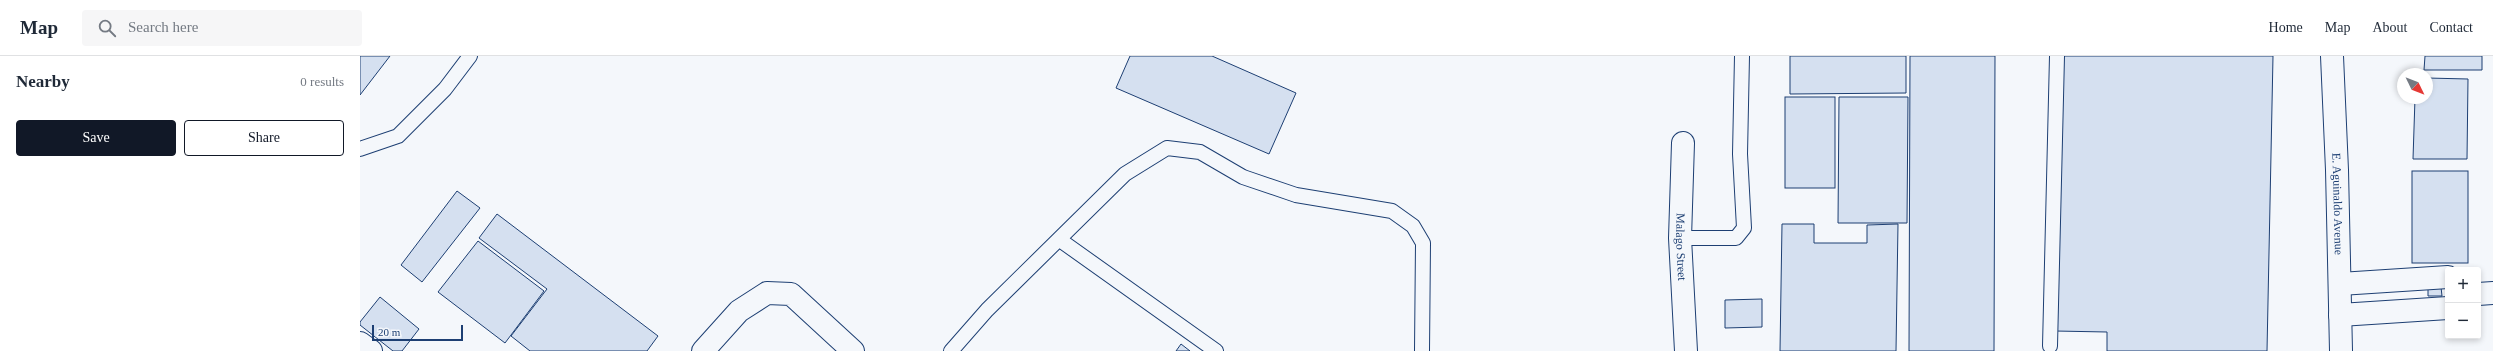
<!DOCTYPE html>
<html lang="en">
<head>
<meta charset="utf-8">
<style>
  :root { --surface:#fff; --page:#f6f6f7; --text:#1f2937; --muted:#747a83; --line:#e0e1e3; --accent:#111827 }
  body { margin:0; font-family:"Times New Roman",serif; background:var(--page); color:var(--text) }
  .controls { position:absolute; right:12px; bottom:12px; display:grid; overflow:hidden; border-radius:4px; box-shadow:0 2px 6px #0003 }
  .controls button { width:36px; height:36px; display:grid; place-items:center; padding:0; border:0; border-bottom:1px solid var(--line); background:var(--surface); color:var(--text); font:20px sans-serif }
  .compass { position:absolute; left:2037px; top:12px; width:36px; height:36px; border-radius:50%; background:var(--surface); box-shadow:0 2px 6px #0003; rotate:133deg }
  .scale { position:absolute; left:12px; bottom:10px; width:91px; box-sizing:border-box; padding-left:4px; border:2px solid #1d3f73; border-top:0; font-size:11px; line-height:14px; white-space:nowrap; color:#1d3f73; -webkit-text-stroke:3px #f4f7fb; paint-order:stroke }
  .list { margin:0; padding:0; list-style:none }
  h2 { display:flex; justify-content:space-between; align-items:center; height:52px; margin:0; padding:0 16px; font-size:17px }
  h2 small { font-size:13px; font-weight:400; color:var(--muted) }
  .actions { display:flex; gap:8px; padding:12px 16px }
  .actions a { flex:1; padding:9px 0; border:1px solid var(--accent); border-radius:4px; text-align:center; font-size:14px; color:var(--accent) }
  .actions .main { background:var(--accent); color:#fff }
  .icon { flex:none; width:22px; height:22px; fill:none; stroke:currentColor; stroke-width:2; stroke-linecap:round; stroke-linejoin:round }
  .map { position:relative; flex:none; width:2133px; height:295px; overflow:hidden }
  header { display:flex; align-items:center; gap:24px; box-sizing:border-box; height:56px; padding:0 20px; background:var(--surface); border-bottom:1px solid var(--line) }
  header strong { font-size:19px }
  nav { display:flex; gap:22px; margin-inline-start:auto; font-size:14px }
  .search { width:280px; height:36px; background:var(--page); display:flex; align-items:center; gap:10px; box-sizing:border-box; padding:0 14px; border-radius:4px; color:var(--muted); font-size:15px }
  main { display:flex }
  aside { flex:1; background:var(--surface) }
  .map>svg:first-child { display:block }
  .building { fill:#d5e0f0; stroke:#1d3f73 }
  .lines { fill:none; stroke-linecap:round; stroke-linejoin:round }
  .service-casing { stroke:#1d3f73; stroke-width:16 }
  .minor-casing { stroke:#1d3f73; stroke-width:24 }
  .service { stroke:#f4f7fb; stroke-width:14 }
  .minor { stroke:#f4f7fb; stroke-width:22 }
  .labels { text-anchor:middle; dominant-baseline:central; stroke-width:3; stroke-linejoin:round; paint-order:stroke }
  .street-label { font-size:12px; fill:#1d3f73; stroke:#f4f7fb }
</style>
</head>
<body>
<header>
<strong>Map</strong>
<div class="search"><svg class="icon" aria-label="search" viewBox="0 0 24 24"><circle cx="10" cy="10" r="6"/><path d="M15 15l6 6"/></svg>Search here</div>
<nav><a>Home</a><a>Map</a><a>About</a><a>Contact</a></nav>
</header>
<main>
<aside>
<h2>Nearby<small>0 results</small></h2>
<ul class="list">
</ul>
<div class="actions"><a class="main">Save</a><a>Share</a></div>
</aside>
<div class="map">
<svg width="2133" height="295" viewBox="0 0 2133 295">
  <rect width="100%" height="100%" fill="#f4f7fb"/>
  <g class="building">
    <path d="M0,0h30l-30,39z"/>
    <path d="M770,0h82l84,37 -27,61 -153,-66z"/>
    <path d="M1430,0h116v37l-116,1z"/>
    <path d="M1550,0h85l-1,295h-85z"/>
    <path d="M1701,0h212l-6,295h-160v-19l-52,-1z"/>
    <path d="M2065,0h57v14h-58z"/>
    <path d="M2067,22l41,1 -1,80h-54l2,-61h12z"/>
    <rect x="1425" y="41" width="50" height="91"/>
    <path d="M1479,41h69l-1,126h-69z"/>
    <rect x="2052" y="115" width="56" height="92"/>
    <path d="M97,135l23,17 -58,74 -21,-17z"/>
    <path d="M137,158l161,122 -11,15h-117l-19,-15 36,-47 -68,-51z"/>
    <path d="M1422,168h32v19h53v-18l31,-1 -2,127h-116z"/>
    <path d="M118,185l66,50 -39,52 -67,-51z"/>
    <path d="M2068,231h13l1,9h-14z"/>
    <path d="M20,241l39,32 -17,22h-9l-33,-26v-3z"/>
    <path d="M1402,243v28l-37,1v-28z"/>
    <path d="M821,288l9,7h-14z"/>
  </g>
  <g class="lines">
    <defs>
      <g id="service">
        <path d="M0,93l38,-13 47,-47 25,-33"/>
        <path d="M1320,182h56l8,-10 -4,-74 2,-98"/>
        <path d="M700,184l156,111"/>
        <path d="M1690,290l7,-290"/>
        <path d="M591,295l36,-41 138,-136 42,-26 33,4 43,25 53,18 96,16 21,15 10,17 -1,108"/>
      </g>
      <g id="minor">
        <path id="s1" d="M1972,0l5,114 4,181"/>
        <path id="s2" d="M1323,87l-3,95 6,113"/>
        <path d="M1980,228l108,-7"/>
        <path d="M2118,238l15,-1"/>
        <path d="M1980,259l108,-7"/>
        <path d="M0,287l11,8"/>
        <path d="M343,295l36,-40 28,-18 24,1 62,57"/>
      </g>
    </defs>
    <use href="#service" class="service-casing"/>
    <use href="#minor" class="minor-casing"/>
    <use href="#service" class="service"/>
    <use href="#minor" class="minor"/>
  </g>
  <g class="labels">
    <g class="street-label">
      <text stroke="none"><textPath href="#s1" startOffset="148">E. Aguinaldo Avenue</textPath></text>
      <text stroke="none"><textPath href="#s2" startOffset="104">Malago Street</textPath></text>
    </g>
  </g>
</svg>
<div class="controls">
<button>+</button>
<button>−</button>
</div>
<svg class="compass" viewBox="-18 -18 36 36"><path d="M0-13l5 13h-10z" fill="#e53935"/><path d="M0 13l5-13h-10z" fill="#747a83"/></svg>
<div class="scale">20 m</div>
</div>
</main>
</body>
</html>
